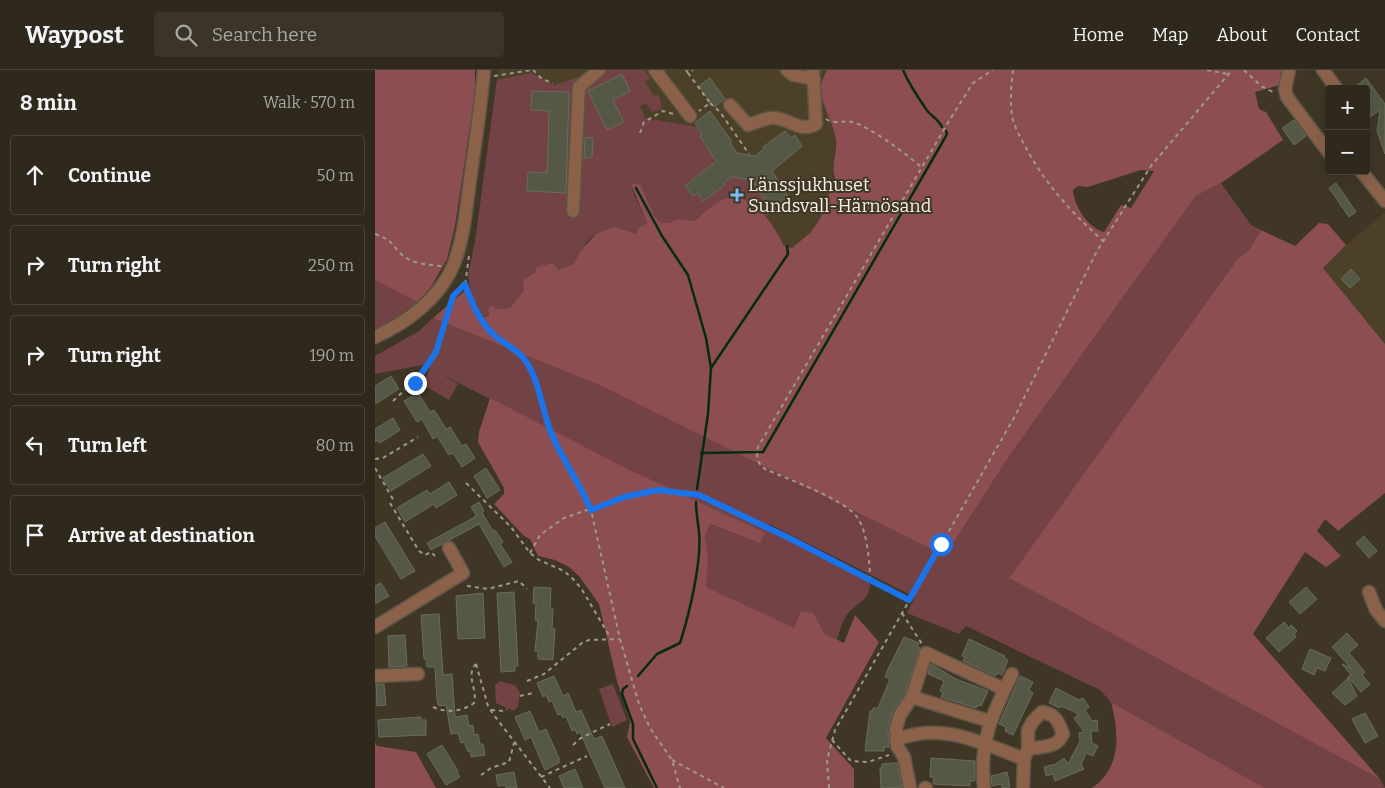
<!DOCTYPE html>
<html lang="en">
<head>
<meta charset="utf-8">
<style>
  :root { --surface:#2f281c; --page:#3b3429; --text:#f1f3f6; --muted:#a7a6a3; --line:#4a443b }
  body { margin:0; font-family:Bitter,serif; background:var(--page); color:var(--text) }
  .controls { position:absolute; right:15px; top:15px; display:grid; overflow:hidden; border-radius:5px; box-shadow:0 5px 20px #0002 }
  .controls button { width:45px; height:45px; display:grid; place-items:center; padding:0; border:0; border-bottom:1px solid var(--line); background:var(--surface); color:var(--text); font:25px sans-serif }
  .stop { position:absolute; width:15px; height:15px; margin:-11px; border:4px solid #1a73e8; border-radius:50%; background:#fff }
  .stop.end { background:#1a73e8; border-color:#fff; box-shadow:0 1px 5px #0008 }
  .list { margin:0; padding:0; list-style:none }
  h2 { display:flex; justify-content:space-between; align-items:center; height:65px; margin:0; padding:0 20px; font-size:21px }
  h2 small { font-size:16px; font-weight:400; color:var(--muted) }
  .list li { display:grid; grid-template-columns:32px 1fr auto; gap:15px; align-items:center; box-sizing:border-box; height:80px; margin:0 10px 10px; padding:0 10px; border:1px solid var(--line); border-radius:5px }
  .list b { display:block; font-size:19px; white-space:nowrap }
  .list em { font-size:16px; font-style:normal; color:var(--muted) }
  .icon { flex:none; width:28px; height:28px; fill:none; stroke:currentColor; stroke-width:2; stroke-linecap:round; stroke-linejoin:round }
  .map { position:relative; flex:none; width:1010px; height:718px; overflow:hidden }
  header { display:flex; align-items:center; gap:30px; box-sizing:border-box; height:70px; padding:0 25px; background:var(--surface); border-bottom:1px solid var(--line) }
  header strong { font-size:24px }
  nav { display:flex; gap:28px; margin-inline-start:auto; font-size:18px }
  .search { width:350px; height:45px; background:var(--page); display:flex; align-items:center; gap:12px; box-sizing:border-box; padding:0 18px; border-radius:5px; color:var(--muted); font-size:19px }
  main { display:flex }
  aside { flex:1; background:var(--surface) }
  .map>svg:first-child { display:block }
  .built { fill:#4c4029 }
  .green { fill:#734244 }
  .forest { fill:#8d4e51; fill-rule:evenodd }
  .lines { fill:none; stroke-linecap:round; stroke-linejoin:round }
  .stream { stroke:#052c0f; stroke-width:2.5 }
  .building { fill:#545845; stroke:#696d59 }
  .minor-casing { stroke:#5c5445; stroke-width:15 }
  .path { stroke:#9f998b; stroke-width:2; stroke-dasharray:4 4; stroke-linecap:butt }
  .minor { stroke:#8b6149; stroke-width:12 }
  .route { stroke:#1a73e8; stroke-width:6 }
  .poi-dot { fill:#7abef8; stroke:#3f3626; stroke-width:2 }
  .labels { text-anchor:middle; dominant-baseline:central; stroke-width:4; stroke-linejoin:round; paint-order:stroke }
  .poi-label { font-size:18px; fill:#f6f1e6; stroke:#3f3626; text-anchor:start }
</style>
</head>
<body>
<header>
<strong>Waypost</strong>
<div class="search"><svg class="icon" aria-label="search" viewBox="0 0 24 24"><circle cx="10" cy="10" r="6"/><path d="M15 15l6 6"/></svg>Search here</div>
<nav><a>Home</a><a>Map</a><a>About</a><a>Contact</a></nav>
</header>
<main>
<aside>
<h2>8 min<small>Walk · 570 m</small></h2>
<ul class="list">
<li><svg class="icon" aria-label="ahead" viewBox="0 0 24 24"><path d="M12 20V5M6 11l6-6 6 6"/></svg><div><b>Continue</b></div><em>50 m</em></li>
<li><svg class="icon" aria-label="right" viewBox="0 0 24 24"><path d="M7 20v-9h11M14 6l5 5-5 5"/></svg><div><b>Turn right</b></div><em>250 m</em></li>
<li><svg class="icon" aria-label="right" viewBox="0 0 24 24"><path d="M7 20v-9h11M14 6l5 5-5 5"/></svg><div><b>Turn right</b></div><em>190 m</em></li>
<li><svg class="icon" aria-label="left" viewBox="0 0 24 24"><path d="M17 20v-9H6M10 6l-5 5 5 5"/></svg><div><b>Turn left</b></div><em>80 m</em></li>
<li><svg class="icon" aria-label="arrive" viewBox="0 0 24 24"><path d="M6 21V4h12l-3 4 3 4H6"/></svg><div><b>Arrive at destination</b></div></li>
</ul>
</aside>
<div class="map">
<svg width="1010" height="718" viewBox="0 0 1010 718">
  <rect width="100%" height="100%" fill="#3f3626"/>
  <g class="built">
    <path d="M123,0h329l-5,9 14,60 -3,47 -13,33 -10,14 -18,15 -8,-1 -7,-15 -53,-33 -74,5 -7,-15 -174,98 -1,-12 7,-33z"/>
    <path d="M1009,143l1,1v130l-62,-76 23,-23z"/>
  </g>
  <g class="green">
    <path d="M225,0h44l6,8 -5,4 9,14 5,-1 3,14 -10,3 -6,-9 -6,3 5,12 52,9 17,31 -1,5 -27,23 6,10 5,-3 6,8 22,-16 -1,-2 8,-6 20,3 20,32 -5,4 -18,-13 -37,3 -4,5 -14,10 -17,-2 -8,4h-8l-6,-6 -15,-33 -9,4 16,35 -9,5 -2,6 -28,-5c-4,4 -6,3 -11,5 -11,4 -19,21 -23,31l-16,5 -23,3 -8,7 -3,10 -14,18 -14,1 -13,9 -11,-21 -4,-22 7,-33 22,-162 34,-7 23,12z"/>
    <path d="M846,113l30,42 10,5 -12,20 -11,8 -229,320 371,201 5,9h-120l-154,-86 -11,-12 -134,-64 -7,8 -52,-21 8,-16 -146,-73 -2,6 103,50c1,18 -9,21 -20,31 -7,7 -10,19 -13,28l-13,-6 -23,-22 -6,18 -90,-42 3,-34 -3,-16 5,-13 50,19 -130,-73 -189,-96 17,10 -9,16 -27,-16 8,-15 -7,-4 -48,9v-18l44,-25 14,-13 168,68 344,170 67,-104 184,-256z"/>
    <path d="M0,210l42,22 -27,21 -15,6z"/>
    <path d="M125,611l15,4 5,8 -2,13 -4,5 -18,-8 -1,-18z"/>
    <path d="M238,614l14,36 -15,7 -13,-38z"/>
  </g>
  <g class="forest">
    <path d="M0,0h100v23l-20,133 -8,33 -16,28 -14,15 -42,-22z"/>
    <path d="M452,0h457l-4,15 -25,7 4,17 7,3 17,28 -62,43 -25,13 -184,256 -67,104 -344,-170 -168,-68 36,-31 9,23 5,8 6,-3 -1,-6 3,-4 5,4 14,-1 14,-18 -1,-10 12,-7 2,-6 16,-4 5,7 16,-6 7,-14 15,-16 18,-7 22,7 2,-6 9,-5 -16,-39h9l15,33 6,6h8l8,-4 17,2c10,-7 19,-18 31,-22 28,-9 50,28 59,47l8,2 18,-15 10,-14 15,-41c-4,-11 2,-25 1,-38 -2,-16 -13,-32 -15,-48 -1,-8 2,-15 6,-22zM766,100l13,1 -23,37 -10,-3 -17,27c-16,-4 -30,-26 -31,-42l5,-4 10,1z"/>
    <path d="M944,153l9,1 18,21 -23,23 62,76v149l-47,38 -13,-12 -8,12 24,25 -15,11 -21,-15 -52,82 127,145 -371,-201 229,-320 11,-8 12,-20 34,16z"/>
    <path d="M115,328l140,72 135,63 -5,10 -50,-19 -5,13 3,16 -2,34 88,41 7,-17 12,2 11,20 20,10 11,-28 24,27 -53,96 28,31v19h-200l-27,-51 3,-15 -13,-41 -18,-77 -20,-28 -10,-9 -14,-7 -17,-4 -8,-17 -6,-3 -30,-32 10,-10v-6l-26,-46 1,-10z"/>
    <path d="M736,632l154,86h-173c30,-21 27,-54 19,-86z"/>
    <path d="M0,672l2,4 39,6 20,36h-61z"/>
  </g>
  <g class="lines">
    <g class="stream">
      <path d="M528,0c6,14 14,26 23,39 4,7 12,9 16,18"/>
      <path d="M261,118l26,48 26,39 18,63 5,30 -3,46 -11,75"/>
      <path d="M336,298l77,-114 -1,-8"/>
      <path d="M326,383l62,-1 179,-309 5,-9 -1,-3"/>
      <path d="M263,606l19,-22 23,-11c9,-28 22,-81 19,-111 -1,-10 -3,-20 -3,-30"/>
      <path d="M252,616l-4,3 -1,5 11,30v15l24,49"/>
    </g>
  </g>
  <g class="building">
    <path d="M247,4l8,17 -17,9 11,22 -17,8 -19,-39z"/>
    <path d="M335,8l15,21 -11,8 -15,-21z"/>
    <path d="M991,8l19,26v50l-8,-23 3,-21 -14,10v-31h-14z"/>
    <path d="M157,21l37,1 -3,101 -39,-2 1,-19 19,1 1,-25 1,-37 -18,-1z"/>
    <path d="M335,41l22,31 -2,1 7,10 18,3 9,-7 -1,-2 22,-16 6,7 4,-3 7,11 -30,25 21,33 -10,8 -4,-5 -7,5 -20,-32 -20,-3 -8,6 1,2 -22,16 -6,-8 -4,3 -8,-10 31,-25 -16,-25 2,-2 -7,-11z"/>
    <path d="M919,50l12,16 -12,9 -12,-17z"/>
    <path d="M210,67l8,1 -1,20h-8z"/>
    <path d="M961,113l20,29 -7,5 -20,-29z"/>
    <path d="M976,199l9,10 -10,9 -9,-9z"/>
    <path d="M16,306l8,13 -24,15v-18z"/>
    <path d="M43,323l12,19 4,-2 12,19 4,-2 12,19 4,-2 9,14 -13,9 -9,-14 -4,2 -12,-19 -4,3 -11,-20 -5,3 -13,-21z"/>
    <path d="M18,348l7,12 -20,13 -2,-3 -3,2v-13z"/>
    <path d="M48,384l8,12 -40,25 -8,-13z"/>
    <path d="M111,398l14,22 -13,8 -13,-22z"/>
    <path d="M74,412l8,13 -21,13 -2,-4 -29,18 -8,-14 30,-18 3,4z"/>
    <path d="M104,432l5,9 -2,2 11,18 2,-1 8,12 -3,2 12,18 -8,5 -25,-43 -48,26 -4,-7 48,-26 1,-2 -5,-8z"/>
    <path d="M10,452l30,49 -14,8 -26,-43v-8z"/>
    <path d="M989,466l13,15 -8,7 -13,-15z"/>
    <path d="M6,513l8,13 -14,8v-18z"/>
    <path d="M159,517l17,1 -1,21h3l-1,20h3l-2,31 -15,-1v-8h-3l3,-30 -3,-1 1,-17h-3z"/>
    <path d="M931,517l11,12 -17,15 -11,-12z"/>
    <path d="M139,522l4,74h-3v5l-14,1 -4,-79z"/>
    <path d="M108,523l2,45 -27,1 -2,-43z"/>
    <path d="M64,544l4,61 9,-1 3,43 12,-2 2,11 4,-1 1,10 4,-1 2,10h3l2,11 -14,2 -1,-6 -2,1 -4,-10 -3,1 -3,-10 -7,1 -5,-29 -7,1 -2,-5 -2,-34h-8l-1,-8h-2l-3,-44z"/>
    <path d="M909,552l5,6 2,-3 6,6 -3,3 2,3 -17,15 -13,-14z"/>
    <path d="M972,563l11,12 -9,8 16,19 -3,3 8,9 -9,8 -13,-15 3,-2 -9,-11 9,4 -19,-21z"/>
    <path d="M30,565l2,31 -18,1 -1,-31z"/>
    <path d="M529,567l15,6 -2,3 3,2 -15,45 -13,20 -4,15 1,19h-5v4h-19l5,-40h3v-3h5l12,-29 -5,-2 3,-8z"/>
    <path d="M594,569l36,17 -1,2 4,2 -6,15 -5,-2 -1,3 -33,-15 2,-4 -3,-1z"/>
    <path d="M935,579l21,9 -6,13 -8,-3 -3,7 -12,-6z"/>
    <path d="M556,594l25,15 32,12 -7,15 -3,-1 -2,3 -35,-11 2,-5 -3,-1 4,-10 -16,-7z"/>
    <path d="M179,606l9,20 5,-3 8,19 5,-2 13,29 8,-3 23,52h-20l-25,-56 -3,2 -2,-5 -3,2 -6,-15 -3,2 -2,-4 -3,1 -6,-14 -3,1 -3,-7 -3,2 -6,-14z"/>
    <path d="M645,606l13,6 -4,8 4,3 -20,42 -8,-4 1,-4 -7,-3z"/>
    <path d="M973,608l9,18 -12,9 -13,-12z"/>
    <path d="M1,614h8l2,21 -9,1z"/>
    <path d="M681,618l23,12 4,-2 6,9 -4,3 7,11 5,-1 1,11h-7l1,12 6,3 -5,10 -7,-3 -5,12 3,4 -29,12 -2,-7 -7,2 -2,-9 12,-3 8,-6 4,6 12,-23 -1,-8 5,-1 -10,-14 5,-4 -18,-8 -1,2 -11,-5z"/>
    <path d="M155,641l9,21 7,-3 13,29v5l-14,7 -14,-33 -6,3 -10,-23z"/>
    <path d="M990,643l13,23 -13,7 -13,-24z"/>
    <path d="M46,647v3h5v15l-47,2 -1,-17z"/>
    <path d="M67,675l16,26 -1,1 3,5 -14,8 -19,-31z"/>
    <path d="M556,688l44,3v20h-5v5l-37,-2 1,-7h-4z"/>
    <path d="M519,693h3l5,25h-21l-1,-20h2v-4z"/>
    <path d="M200,699l8,19h-19l-5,-12z"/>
    <path d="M139,702l3,16h-11v-3l-8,1 -2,-11z"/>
    <path d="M632,702l3,15 -8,1 -1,-4 -9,2 -1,-10z"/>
  </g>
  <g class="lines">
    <defs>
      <g id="minor">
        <path d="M280,0l35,46"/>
        <path d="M412,0l6,5 21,4"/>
        <path d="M914,0l-4,19 2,8 42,56"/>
        <path d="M948,0l14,19"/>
        <path d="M355,35l18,20c7,-2 15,-6 23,-7 16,-2 29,16 45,6l-3,-54"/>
        <path d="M986,101l24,30"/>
        <path d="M198,141l6,-124 20,-17"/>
        <path d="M0,267c31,-14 64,-38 78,-71 11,-27 13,-57 17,-86 5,-37 11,-73 14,-110"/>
        <path d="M994,522l7,18 9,11"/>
        <path d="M0,557l88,-54 -14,-25"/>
        <path d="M0,606l43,-2"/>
        <path d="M537,627l77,24"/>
        <path d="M521,670c44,-19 86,3 128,19"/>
        <path d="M535,718l-6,-31 -7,-11 -1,-18 4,-13 12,-18 14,-44 78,36"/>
        <path d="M550,718h1"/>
        <path d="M609,718c-5,-47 8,-73 28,-114"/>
        <path d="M648,718l1,-29 4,-10v-19l5,-9 9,-9c14,2 16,9 21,22 -6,15 -22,12 -35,15"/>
      </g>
    </defs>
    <use href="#minor" class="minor-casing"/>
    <g class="path">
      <path d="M158,0l9,9 11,4"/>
      <path d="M311,0l2,3 5,-3"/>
      <path d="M638,0c-2,15 -3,31 -1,46 2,10 7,19 12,28 20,39 47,68 79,97"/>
      <path d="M832,0l21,4"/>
      <path d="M869,0l17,16 14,7"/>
      <path d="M313,3l22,30 -11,8"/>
      <path d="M119,6l38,-6"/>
      <path d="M335,33l10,9 29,42"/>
      <path d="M451,49c9,6 17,1 26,3 17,4 56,33 69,45"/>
      <path d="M265,63l4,-11 19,-11 11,3"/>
      <path d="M0,164c18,7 13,6 25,19 11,11 28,12 42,13"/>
      <path d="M94,186l-4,29 7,20 20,29 32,25 7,12 22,67 29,51 9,21 29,129 19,65 11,24 22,32 8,28"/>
      <path d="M18,331l32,-30 11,-19 17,-56 12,-11"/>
      <path d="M0,389l8,-1 35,-21"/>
      <path d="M0,398l19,33"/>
      <path d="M91,413l45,44 19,26 9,7 25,11 9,8 8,9 29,49"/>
      <path d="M15,433l29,48 6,4 6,-3 4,4"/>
      <path d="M155,483l10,-18 24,-17 60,-21 34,-7 41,5 90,43 120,62"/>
      <path d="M495,510c0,-17 -3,-50 -13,-63 -13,-18 -70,-38 -92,-48 -8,-6 -9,-12 -7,-22l191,-326 24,-38 20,-13"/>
      <path d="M92,516l21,3 31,-8 8,8"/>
      <path d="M527,543l20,31"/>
      <path d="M101,594l12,42 5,8 57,74"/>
      <path d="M152,611l17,-7 38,-31 7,-3 30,-1"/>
      <path d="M145,626l13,-3"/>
      <path d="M58,637c13,6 29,5 41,-4 4,-14 -9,-27 2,-39"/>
      <path d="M116,640l13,1 3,-2"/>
      <path d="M457,670l19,21 17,1 21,-7"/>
      <path d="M198,675l8,-7 29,-14"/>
      <path d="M297,690l52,28"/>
      <path d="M106,705l10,-7 18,-6 5,-19"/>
      <path d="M166,707l46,-21"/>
      <path d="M454,718l-2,-28 8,-30 180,-314 82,-165 54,-85 81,-96"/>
    </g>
    <use href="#minor" class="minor"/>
  </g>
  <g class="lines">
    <path class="route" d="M40,313l21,-31 17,-56 12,-12c6,18 14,37 28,50 9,9 24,15 32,26 15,21 17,52 27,75 11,26 28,48 39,75l33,-13 34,-7 41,5 90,43 120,62 32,-56"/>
  </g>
  <path class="poi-dot" d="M359.5 117.5h5v5h5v5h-5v5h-5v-5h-5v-5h5z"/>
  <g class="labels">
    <g class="poi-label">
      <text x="373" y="115">Länssjukhuset<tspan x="373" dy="21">Sundsvall-Härnösand</tspan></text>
    </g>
  </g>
</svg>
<div class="controls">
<button>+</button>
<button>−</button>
</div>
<div class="stop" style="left:566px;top:474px"></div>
<div class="stop end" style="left:40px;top:313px"></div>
</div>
</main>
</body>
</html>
